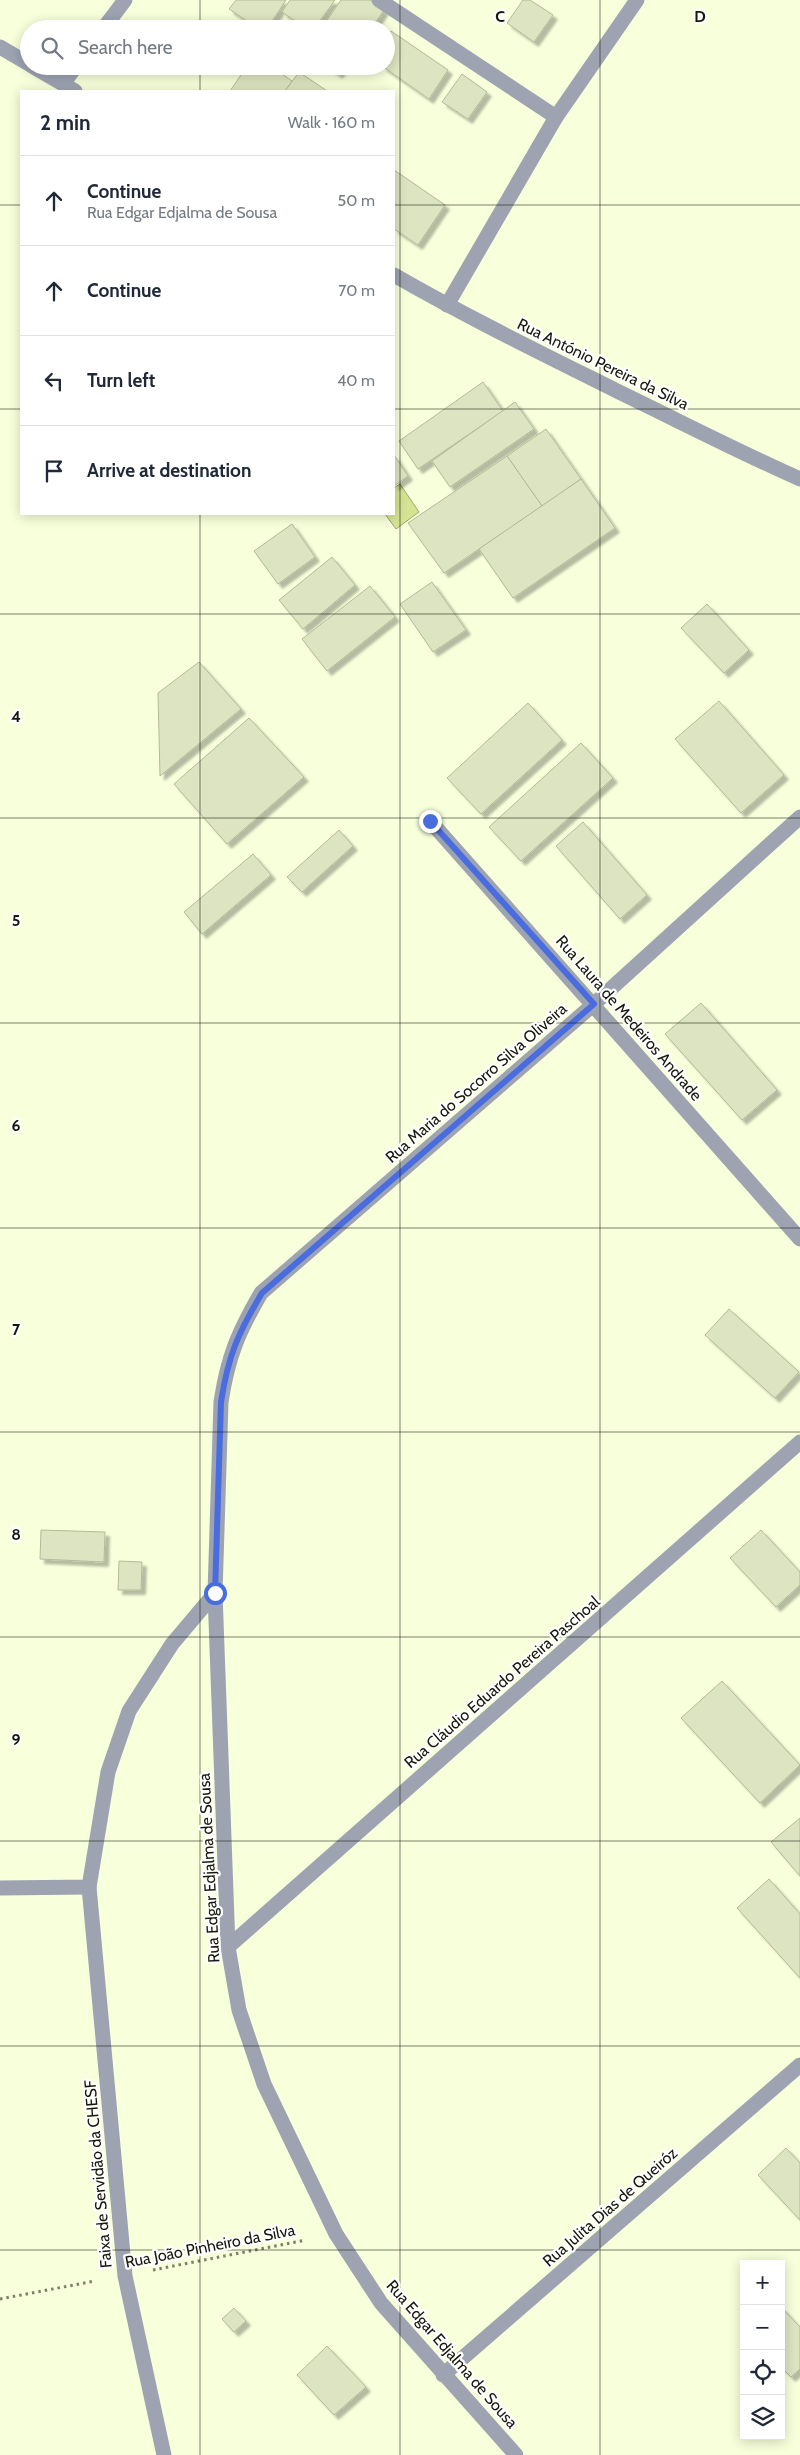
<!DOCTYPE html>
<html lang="en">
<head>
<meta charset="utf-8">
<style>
  :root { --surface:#fff; --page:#f2f2f3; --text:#1f2937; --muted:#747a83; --line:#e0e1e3 }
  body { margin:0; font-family:Cabin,sans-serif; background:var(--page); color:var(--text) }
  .controls { position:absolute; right:15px; bottom:15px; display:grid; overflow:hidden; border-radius:0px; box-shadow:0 2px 12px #0003 }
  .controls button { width:45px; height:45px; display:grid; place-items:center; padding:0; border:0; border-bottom:1px solid var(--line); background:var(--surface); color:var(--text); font:25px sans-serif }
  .stop { position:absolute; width:15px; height:15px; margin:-11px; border:4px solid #496cdf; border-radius:50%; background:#fff }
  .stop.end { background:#496cdf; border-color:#fff; box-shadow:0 1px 5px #0008 }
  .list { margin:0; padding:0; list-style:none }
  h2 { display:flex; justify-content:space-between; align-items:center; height:65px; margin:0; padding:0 20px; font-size:21px }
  h2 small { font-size:16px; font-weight:400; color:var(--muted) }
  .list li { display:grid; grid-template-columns:32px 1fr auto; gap:15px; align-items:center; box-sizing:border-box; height:90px; padding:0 20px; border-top:1px solid var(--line) }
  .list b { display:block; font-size:19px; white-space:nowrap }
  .list p { margin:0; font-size:16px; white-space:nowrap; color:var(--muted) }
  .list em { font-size:16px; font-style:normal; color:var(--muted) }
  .icon { flex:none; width:28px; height:28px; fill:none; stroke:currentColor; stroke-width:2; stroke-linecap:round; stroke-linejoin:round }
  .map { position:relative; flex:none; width:800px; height:2455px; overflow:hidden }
  .search { position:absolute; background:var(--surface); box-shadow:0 2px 12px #0003; left:20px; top:20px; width:375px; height:55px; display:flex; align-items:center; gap:12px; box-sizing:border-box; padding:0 18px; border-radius:28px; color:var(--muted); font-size:19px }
  .panel { position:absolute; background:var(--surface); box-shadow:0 2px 12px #0003; left:20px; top:90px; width:375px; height:425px; border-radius:0px }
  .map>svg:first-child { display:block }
  .water { fill:#d5e493; stroke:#9ca76a }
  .building { fill:#dde4c1; stroke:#b3ba98; filter:url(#shadow) }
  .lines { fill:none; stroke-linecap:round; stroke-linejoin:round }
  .path { stroke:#7c8169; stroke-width:3; stroke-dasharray:2.5 4; stroke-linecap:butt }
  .street { stroke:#9da3b1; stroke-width:15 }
  .route { stroke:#496cdf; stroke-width:6 }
  .grid { fill:none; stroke:#16180b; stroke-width:1; stroke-opacity:0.55 }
  .labels { text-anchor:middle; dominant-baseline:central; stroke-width:4.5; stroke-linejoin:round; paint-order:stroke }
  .street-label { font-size:16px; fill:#16180b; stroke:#fff }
  .grid-label { font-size:16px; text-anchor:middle; font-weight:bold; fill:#16180b; stroke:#fff; stroke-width:4.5; stroke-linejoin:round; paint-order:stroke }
</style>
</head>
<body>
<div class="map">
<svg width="800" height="2455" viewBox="0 0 800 2455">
  <defs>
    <filter id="shadow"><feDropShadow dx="4.5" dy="4.5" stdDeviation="1" flood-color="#0004"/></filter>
  </defs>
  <rect width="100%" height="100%" fill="#f7ffdb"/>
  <path class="water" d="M400,484l19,28 -23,17 -11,-15h9v-26z"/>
  <g class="building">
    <path d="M236,0h50l-19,29h-8l-30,-20z"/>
    <path d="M290,0h45l-21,29h-7l-25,-17z"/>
    <path d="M341,0h29l14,10 -13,19h-50z"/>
    <path d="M523,0h7l23,15 -19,27 -27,-19z"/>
    <path d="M391,31l57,39 -19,29 -47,-33h4v-28z"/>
    <path d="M247,66h23l22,15 -7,10h-55z"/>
    <path d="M327,66h17l-6,8z"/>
    <path d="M299,72l28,19h-42z"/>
    <path d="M462,74l25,18 -19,27 -26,-17z"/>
    <path d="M394,170l51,35 -27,40 -24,-16z"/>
    <path d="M483,382l20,29 -85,58 -19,-28z"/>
    <path d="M515,402l19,27 -84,58 -18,-26z"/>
    <path d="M546,429l35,50 -39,27 -35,-50z"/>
    <path d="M394,455l14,21 -14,10z"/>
    <path d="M507,456l35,50 -98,67 -36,-50z"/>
    <path d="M581,479l34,49 -102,70 -34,-49z"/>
    <path d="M292,524l23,33 -37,27 -24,-33z"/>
    <path d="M332,557l23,28 -52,44 -24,-29z"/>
    <path d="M432,582l34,48 -33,22 -33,-48z"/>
    <path d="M370,586l25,31 -68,54 -25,-32z"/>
    <path d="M707,604l42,46 -25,23 -43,-45z"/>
    <path d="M199,662l42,47 -81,67 -2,-83z"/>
    <path d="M719,701l65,74 -43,38 -66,-74z"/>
    <path d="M528,703l34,37 -81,74 -34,-36z"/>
    <path d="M249,718l55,59 -77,67 -53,-60z"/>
    <path d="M581,743l32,35 -92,83 -32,-34z"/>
    <path d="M583,822l64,73 -27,24 -64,-73z"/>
    <path d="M339,830l14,16 -51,46 -15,-15z"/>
    <path d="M253,854l18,21 -69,59 -18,-22z"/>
    <path d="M701,1003l76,87 -35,30 -77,-86z"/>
    <path d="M729,1309l70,63 -24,26 -70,-63z"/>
    <path d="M41,1530l64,2 -1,30 -64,-3z"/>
    <path d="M761,1530l39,42v13l-24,22 -46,-49z"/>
    <path d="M119,1561l23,1 -1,28h-23z"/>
    <path d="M722,1681l78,84 -40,38 -79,-85z"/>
    <path d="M800,1818v58l-29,-34z"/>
    <path d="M769,1879l31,35v64l-63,-70z"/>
    <path d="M786,2148l14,15v57l-42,-45z"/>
    <path d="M781,2307l19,20v42l-9,8 -10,-10z"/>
    <path d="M234,2308l12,13 -12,11 -12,-13z"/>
    <path d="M327,2346l39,41 -32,28 -37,-40z"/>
  </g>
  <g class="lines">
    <g class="path">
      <path d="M153,2270l153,-30"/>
      <path d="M0,2299l95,-18"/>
    </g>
    <g class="street">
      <path d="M379,0l177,117"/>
      <path d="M103,29l22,-29"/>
      <path d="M0,47l29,17"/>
      <path d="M32,66l43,25"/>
      <path d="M63,84l13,-18"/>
      <path d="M394,275c73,42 149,79 225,117 60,29 120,60 181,87"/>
      <path d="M447,305l109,-188 81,-117"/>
      <path d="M430,821l370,418"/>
      <path d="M89,1887l36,389 39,179"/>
      <path d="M0,1888l89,-1 19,-115 21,-61 43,-67 43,-51"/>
      <path d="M228,1947l572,-505"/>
      <path d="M443,2375l357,-310"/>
      <path d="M516,2455l-135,-152 -45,-69 -72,-150 -25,-74 -11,-63 -13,-354 6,-191c7,-46 17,-69 40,-109l333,-289 206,-187"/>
    </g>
  </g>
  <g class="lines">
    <path class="route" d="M215,1593l6,-191c7,-46 17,-69 41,-109l332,-289 -164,-183"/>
  </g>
  <path class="grid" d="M200,0v29M400,0v2455M600,0v2455M200,66v25M0,205h21M394,205h406M0,409h21M394,409h406M200,514v1941M0,614h800M0,818h800M0,1023h800M0,1228h800M0,1432h800M0,1637h800M0,1841h800M0,2046h800M0,2250h800"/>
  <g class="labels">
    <g class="street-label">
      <text transform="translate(603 364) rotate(26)">Rua António Pereira da Silva</text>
      <text transform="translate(629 1018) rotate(49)">Rua Laura de Medeiros Andrade</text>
      <text transform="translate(476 1083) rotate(-41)">Rua Maria do Socorro Silva Oliveira</text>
      <text transform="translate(502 1682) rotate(-41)">Rua Cláudio Eduardo Pereira Paschoal</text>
      <text transform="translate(209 1868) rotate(-93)">Rua Edgar Edjalma de Sousa</text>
      <text transform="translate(98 2174) rotate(-95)">Faixa de Servidão da CHESF</text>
      <text transform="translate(610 2207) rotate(-41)">Rua Julita Dias de Queiróz</text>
      <text transform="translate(210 2246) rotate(-11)">Rua João Pinheiro da Silva</text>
      <text transform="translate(452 2354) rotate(49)">Rua Edgar Edjalma de Sousa</text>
    </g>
  </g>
  <g class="grid-label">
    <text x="500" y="22">C</text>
    <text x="700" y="22">D</text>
    <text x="16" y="722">4</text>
    <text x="16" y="926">5</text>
    <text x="16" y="1131">6</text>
    <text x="16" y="1335">7</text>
    <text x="16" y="1540">8</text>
    <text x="16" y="1745">9</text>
  </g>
</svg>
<div class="controls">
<button>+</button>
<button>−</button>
<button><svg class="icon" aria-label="locate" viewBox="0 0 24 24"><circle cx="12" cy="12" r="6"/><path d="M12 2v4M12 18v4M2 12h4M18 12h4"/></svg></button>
<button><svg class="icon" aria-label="layers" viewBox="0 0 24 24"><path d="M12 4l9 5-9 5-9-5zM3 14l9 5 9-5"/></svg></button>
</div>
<div class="stop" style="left:215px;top:1593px"></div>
<div class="stop end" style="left:430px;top:821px"></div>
<div class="search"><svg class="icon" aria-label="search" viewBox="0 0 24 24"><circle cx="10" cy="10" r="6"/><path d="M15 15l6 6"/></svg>Search here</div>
<section class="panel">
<h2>2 min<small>Walk · 160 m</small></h2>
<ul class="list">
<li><svg class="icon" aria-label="ahead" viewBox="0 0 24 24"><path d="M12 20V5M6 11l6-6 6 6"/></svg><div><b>Continue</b><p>Rua Edgar Edjalma de Sousa</p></div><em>50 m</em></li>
<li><svg class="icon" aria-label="ahead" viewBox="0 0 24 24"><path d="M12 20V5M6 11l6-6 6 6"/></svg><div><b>Continue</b></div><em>70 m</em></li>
<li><svg class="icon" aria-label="left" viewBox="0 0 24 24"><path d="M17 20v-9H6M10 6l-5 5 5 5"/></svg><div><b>Turn left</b></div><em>40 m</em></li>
<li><svg class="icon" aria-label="arrive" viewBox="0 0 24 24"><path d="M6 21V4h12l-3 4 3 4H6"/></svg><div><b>Arrive at destination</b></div></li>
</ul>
</section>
</div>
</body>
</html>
